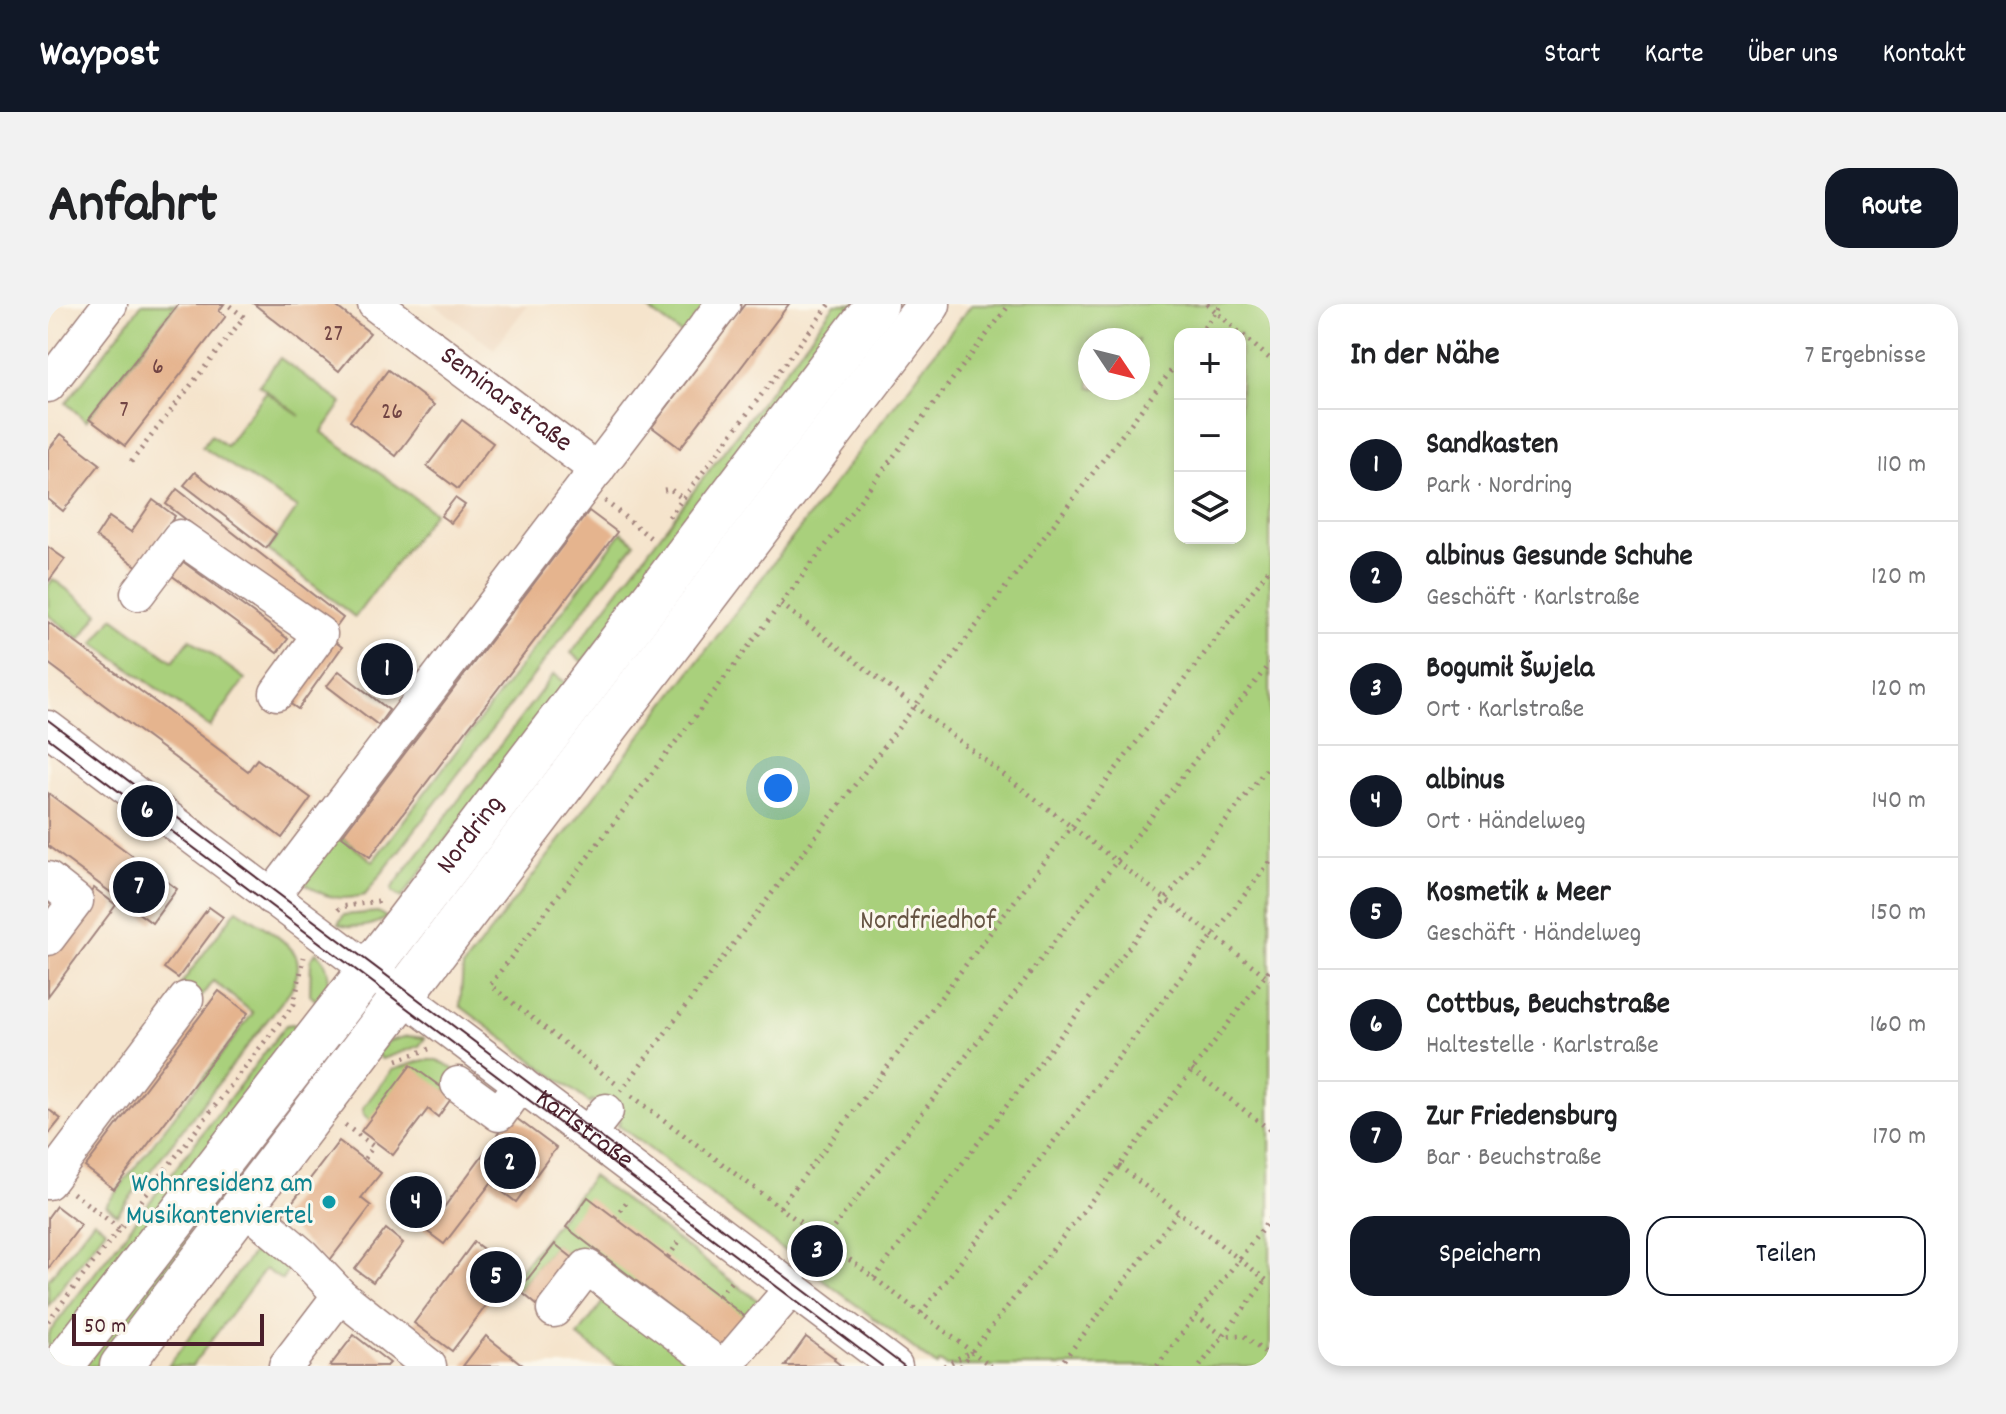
<!DOCTYPE html>
<html lang="de">
<head>
<meta charset="utf-8">
<style>
  :root { --surface:#fff; --page:#f2f2f2; --text:#202124; --muted:#757577; --line:#e0e0e0; --accent:#111827 }
  body { margin:0; font-family:Dekko,sans-serif; background:var(--page); color:var(--text) }
  .controls { position:absolute; right:24px; top:24px; display:grid; overflow:hidden; border-radius:16px; box-shadow:0 4px 12px #0003 }
  .controls button { width:72px; height:72px; display:grid; place-items:center; padding:0; border:0; border-bottom:2px solid var(--line); background:var(--surface); color:var(--text); font:40px sans-serif }
  .compass { position:absolute; left:1030px; top:24px; width:72px; height:72px; border-radius:50%; background:var(--surface); box-shadow:0 4px 12px #0003; rotate:125deg }
  .scale { position:absolute; left:24px; bottom:20px; width:192px; box-sizing:border-box; padding-left:8px; border:4px solid #4a1f2b; border-top:0; font-size:22px; line-height:28px; white-space:nowrap; color:#4a1f2b; -webkit-text-stroke:6px #fbf7ec; paint-order:stroke }
  .you { position:absolute; left:730px; top:484px; width:28px; height:28px; margin:-20px; border:6px solid #fff; border-radius:50%; background:#1a73e8; box-shadow:0 0 0 12px #1a73e833 }
  .badge { display:grid; place-items:center; width:52px; height:52px; border-radius:50%; background:var(--accent); color:#fff; font-size:26px; font-weight:700 }
  .pin { position:absolute; translate:-50% -50%; border:4px solid #fff; box-shadow:0 2px 8px #0006 }
  .list { margin:0; padding:0; list-style:none }
  h2 { display:flex; justify-content:space-between; align-items:center; height:104px; margin:0; padding:0 32px; font-size:34px }
  h2 small { font-size:26px; font-weight:400; color:var(--muted) }
  .list li { display:grid; grid-template-columns:52px 1fr auto; gap:24px; align-items:center; box-sizing:border-box; height:112px; padding:0 32px; border-top:2px solid var(--line) }
  .list b { display:block; font-size:30px; white-space:nowrap }
  .list p { margin:0; font-size:26px; white-space:nowrap; color:var(--muted) }
  .list em { font-size:26px; font-style:normal; color:var(--muted) }
  .actions { display:flex; gap:16px; padding:24px 32px }
  .actions a { flex:1; padding:18px 0; border:2px solid var(--accent); border-radius:24px; text-align:center; font-size:28px; color:var(--accent) }
  .actions .main { background:var(--accent); color:#fff }
  .icon { flex:none; width:44px; height:44px; fill:none; stroke:currentColor; stroke-width:2; stroke-linecap:round; stroke-linejoin:round }
  .map { position:relative; flex:none; width:1222px; height:1062px; overflow:hidden; border-radius:24px }
  header { display:flex; align-items:center; gap:48px; box-sizing:border-box; height:112px; padding:0 40px; background:var(--accent); color:#fff }
  header strong { font-size:38px }
  nav { display:flex; gap:44px; margin-inline-start:auto; font-size:28px }
  .intro { display:flex; align-items:center; justify-content:space-between; box-sizing:border-box; height:192px; padding:0 48px }
  h1 { margin:0; font-size:56px }
  .button { padding:20px 36px; border-radius:24px; background:var(--accent); color:#fff; font-size:28px; font-weight:700 }
  main { display:flex; gap:48px; padding:0 48px }
  aside { flex:1; background:var(--surface); border-radius:24px; box-shadow:0 4px 12px #0003 }
  .map>svg:first-child { display:block }
  .built { fill:#efd6bc }
  .green { fill:#a9d07b; stroke:#7a7853; stroke-width:2; fill-rule:evenodd }
  .building { fill:#e5b48e }
  .lines { fill:none; stroke-linecap:round; stroke-linejoin:round }
  .minor-casing { stroke:#a0827c; stroke-width:37 }
  .major-casing { stroke:#a0827c; stroke-width:45 }
  .path { stroke:#a0827c; stroke-width:5; stroke-dasharray:2 6; stroke-linecap:butt }
  .minor { stroke:#fff; stroke-width:34 }
  .major { stroke:#fff; stroke-width:42 }
  .tram { stroke:#4a1f2b; stroke-width:2 }
  .culture-dot { fill:#0f9aa8; stroke:#fbf7ec; stroke-width:3 }
  .labels { text-anchor:middle; dominant-baseline:central; stroke-width:6; stroke-linejoin:round; paint-order:stroke }
  .number-label { font-size:24px; fill:#714444 }
  .street-label { font-size:28px; fill:#4a1f2b; stroke:#fbf7ec }
  .park-label { font-size:28px; fill:#665443; stroke:#fbf7ec }
  .culture-label { font-size:28px; fill:#0d838f; stroke:#fbf7ec; text-anchor:end }
</style>
</head>
<body>
<header>
<strong>Waypost</strong>
<nav><a>Start</a><a>Karte</a><a>Über uns</a><a>Kontakt</a></nav>
</header>
<div class="intro"><h1>Anfahrt</h1><a class="button">Route</a></div>
<main>
<div class="map">
<svg width="1222" height="1062" viewBox="0 0 1222 1062">
  <rect width="100%" height="100%" fill="#fbf7ec"/>
  <filter id="ink" filterUnits="userSpaceOnUse"><feTurbulence type="fractalNoise" baseFrequency=".0125" numOctaves="2"/><feDisplacementMap in="SourceGraphic" scale="16" xChannelSelector="R" yChannelSelector="G"/><feConvolveMatrix kernelMatrix="1 2 1 2 8 2 1 2 1" color-interpolation-filters="sRGB"/></filter>
  <filter id="wash" filterUnits="userSpaceOnUse"><feTurbulence type="fractalNoise" baseFrequency=".006" numOctaves="4" result="noise"/><feDisplacementMap in="SourceGraphic" scale="32" xChannelSelector="R" yChannelSelector="G"/><feGaussianBlur stdDeviation="1.8" result="paint"/><feColorMatrix in="noise" values="0 0 0 0 0 0 0 0 0 0 0 0 0 0 0 0 0 1.4 0 .05"/><feComposite in="paint" operator="in"/></filter>
  <g filter="url(#wash)">
    <rect width="100%" height="100%" fill="#f5e4cc"/>
    <path class="built" d="M386,0h94l-34,45z"/>
    <g class="green">
      <path d="M94,0h34l-90,117 -20,-18z"/>
      <path d="M599,0h63l-24,33 -41,-30z"/>
      <path d="M787,0h22l-274,358 -12,-9z"/>
      <path d="M924,0h298v1062h-324l-6,-4 -3,4 -319,-241 2,-4 -28,-21 -2,3 -130,-97 3,-39zM1132,30h60v204h-60zM1042,36h48v48h-48z"/>
      <path d="M232,54l62,45 -20,29 112,80 -79,105 -87,-67 29,-42 -95,-61 9,-12 15,11 40,-54 34,24 -41,-31z"/>
      <path d="M574,228l13,11 -270,352c-32,8 -45,0 -70,-19l35,-47 43,32z"/>
      <path d="M5,275l46,34 -19,26 -32,-24v-29z"/>
      <path d="M65,313l60,44 17,-22 55,40 -35,48 -116,-84z"/>
      <path d="M506,370l12,9 -165,215 -9,-6v-4z"/>
      <path d="M189,605c14,10 57,34 60,50 3,11 -2,23 -7,32l-173,223 -11,-9 147,-192 -40,-32 -13,17 -19,-14z"/>
      <path d="M330,608l9,6c-17,9 -30,11 -49,6l6,-9z"/>
      <path d="M268,648c17,15 15,34 4,52l-10,-9 1,-36z"/>
      <path d="M245,720l6,4 -251,333v-27l238,-309z"/>
      <path d="M360,732l17,2 -6,8 -37,13 -7,-6 14,-12z"/>
      <path d="M376,756h13l9,4 49,36 -51,-10 -74,30 -6,-5 -1,-7 29,-38z"/>
      <path d="M196,860l-13,24 -126,178h-25z"/>
      <path d="M544,872l165,124 -1,10 -37,45 -138,-104 -7,8 -19,-14 -36,45 -9,-6z"/>
      <path d="M46,916l12,9 -58,77v-26z"/>
      <path d="M216,934l24,23 -1,11 -5,8 -17,-11 -73,97h-24z"/>
      <path d="M562,988l83,61 -9,13h-67l-39,-30z"/>
    </g>
    <g id="blocks">
      <g class="building">
        <path d="M131,0h45l-5,7 7,5 -101,130 -36,-27z"/>
        <path d="M206,0h79l37,29 -31,38z"/>
        <path d="M741,0l-109,144 -28,-21 93,-123z"/>
        <path d="M340,66l46,35 -38,51 -46,-35z"/>
        <path d="M414,116l31,23 -35,46 -31,-23z"/>
        <path d="M13,130l39,30 -37,47 -15,-12v-49z"/>
        <path d="M147,168l81,62 -10,14 -82,-63z"/>
        <path d="M129,185l166,129 -11,15 -166,-129z"/>
        <path d="M407,194l10,7 -14,18 -10,-7z"/>
        <path d="M105,196l22,16 -37,51 -42,-30 13,-20 22,15z"/>
        <path d="M541,207l28,21 -247,325 -28,-21z"/>
        <path d="M0,243l17,12 -17,23z"/>
        <path d="M130,254l110,81 -11,14 -110,-81z"/>
        <path d="M0,318l200,149 9,-12 54,39 -29,40 -234,-175z"/>
        <path d="M282,334l12,9 -44,62 -13,-9z"/>
        <path d="M291,367l50,39 -11,15 -51,-39z"/>
        <path d="M0,489l129,96 -25,34 -104,-77z"/>
        <path d="M46,584l22,17 -68,91v-46z"/>
        <path d="M161,603l14,10 -45,61 -14,-10z"/>
        <path d="M171,687l29,22 -134,176 -29,-22z"/>
        <path d="M363,761l42,31 -15,21 -10,-8 -35,46 -32,-24z"/>
        <path d="M0,805l13,10 -13,16z"/>
        <path d="M464,811l44,33 -40,54 -25,-19 -47,61 -47,-35 15,-21 30,22z"/>
        <path d="M291,837l42,32 -20,25 10,8 -44,58 -46,-47z"/>
        <path d="M540,893l159,121 -23,30 -158,-121z"/>
        <path d="M8,902l25,19 -33,44v-52z"/>
        <path d="M338,925l17,14 -30,39 -18,-13z"/>
        <path d="M426,938l38,29 -60,80 -38,-28z"/>
        <path d="M507,940l19,15 -36,47 -19,-16z"/>
        <path d="M306,1031l36,28 -3,3h-57z"/>
        <path d="M438,1032l38,30h-61z"/>
        <path d="M758,1033l29,21 -1,2 8,6h-57z"/>
      </g>
    </g>
  </g>
  <g filter="url(#ink)">
    <use href="#blocks" fill-opacity="0" stroke="#a0827c" stroke-width="2"/>
    <g class="lines">
      <defs>
        <g id="minor">
          <path id="s1" d="M327,0l222,166"/>
          <path d="M0,81l62,-81"/>
          <path d="M90,289l42,-56 140,97 -43,59"/>
          <path id="s2" d="M0,424l847,638"/>
          <path d="M0,575l28,22 -28,37"/>
          <path d="M223,593l452,-593"/>
          <path d="M410,780l41,30 22,-30"/>
          <path d="M540,830l18,-23"/>
          <path d="M0,878l138,-183"/>
          <path d="M195,901l59,50 38,40 89,71"/>
          <path d="M506,1006l33,-43 133,99"/>
          <path d="M238,1062l54,-71"/>
          <path d="M677,1062l67,-78"/>
        </g>
        <g id="major">
          <path id="s3" d="M14,1062l344,-444 471,-618"/>
          <path d="M73,1062l808,-1062"/>
        </g>
      </defs>
      <use href="#minor" class="minor-casing"/>
      <use href="#major" class="major-casing"/>
      <g class="path">
        <path d="M1159,0l63,55"/>
        <path d="M1151,30l23,-30"/>
        <path d="M83,158l113,-145 -17,-13"/>
        <path d="M616,186l6,-1 13,10"/>
        <path d="M557,197l47,38"/>
        <path d="M621,213l161,-213"/>
        <path d="M733,300l489,375"/>
        <path d="M290,606l3,-3 37,-6 3,-3"/>
        <path d="M349,756l32,-11"/>
        <path d="M1144,766l78,60"/>
        <path d="M567,779l-125,-98 520,-681"/>
        <path d="M573,787l559,-732"/>
        <path d="M584,792l359,270"/>
        <path d="M297,821l28,21 -9,14"/>
        <path d="M1071,862l151,117"/>
        <path d="M25,889l47,36"/>
        <path d="M732,903l490,-639"/>
        <path d="M567,913l14,-18"/>
        <path d="M776,936l446,-577"/>
        <path d="M620,953l13,-18"/>
        <path d="M826,974l396,-514"/>
        <path d="M671,992l15,-18"/>
        <path d="M873,1009l349,-451"/>
        <path d="M1148,1011l27,21 20,-1 27,22"/>
        <path d="M0,1017l246,-317 10,-47"/>
        <path d="M896,1062l28,-15 147,-185 151,-197"/>
        <path d="M913,1062l10,-14"/>
        <path d="M1011,1062l119,-154"/>
        <path d="M1109,1062l113,-147"/>
        <path d="M1152,1062l66,-86"/>
      </g>
      <use href="#minor" class="minor"/>
      <use href="#major" class="major"/>
      <g class="tram">
        <path d="M0,416l856,646"/>
        <path d="M0,434l834,628"/>
      </g>
    </g>
  </g>
  <circle class="culture-dot" cx="281" cy="898" r="8"/>
  <g class="labels">
    <g class="number-label">
      <text x="285" y="31">27</text>
      <text x="110" y="64">6</text>
      <text x="76" y="107">7</text>
      <text x="344" y="109">26</text>
    </g>
    <g class="street-label">
      <text stroke="none"><textPath href="#s1" startOffset="162">Seminarstraße</textPath></text>
      <text stroke="none"><textPath href="#s3" startOffset="670">Nordring</textPath></text>
      <text stroke="none"><textPath href="#s2" startOffset="670">Karlstraße</textPath></text>
    </g>
    <g class="park-label">
      <text x="880" y="619">Nordfriedhof</text>
    </g>
    <g class="culture-label">
      <text x="265" y="882">Wohnresidenz am<tspan x="265" dy="32">Musikantenviertel</tspan></text>
    </g>
  </g>
</svg>
<div class="controls">
<button>+</button>
<button>−</button>
<button><svg class="icon" aria-label="layers" viewBox="0 0 24 24"><path d="M12 4l9 5-9 5-9-5zM3 14l9 5 9-5"/></svg></button>
</div>
<svg class="compass" viewBox="-18 -18 36 36"><path d="M0-13l5 13h-10z" fill="#e53935"/><path d="M0 13l5-13h-10z" fill="#757577"/></svg>
<div class="scale">50 m</div>
<div class="you"></div>
<div class="pin badge" style="left:339px;top:365px">1</div>
<div class="pin badge" style="left:462px;top:859px">2</div>
<div class="pin badge" style="left:769px;top:947px">3</div>
<div class="pin badge" style="left:368px;top:898px">4</div>
<div class="pin badge" style="left:448px;top:973px">5</div>
<div class="pin badge" style="left:99px;top:507px">6</div>
<div class="pin badge" style="left:91px;top:583px">7</div>
</div>
<aside>
<h2>In der Nähe<small>7 Ergebnisse</small></h2>
<ul class="list">
<li><span class="badge">1</span><div><b>Sandkasten</b><p>Park · Nordring</p></div><em>110 m</em></li>
<li><span class="badge">2</span><div><b>albinus Gesunde Schuhe</b><p>Geschäft · Karlstraße</p></div><em>120 m</em></li>
<li><span class="badge">3</span><div><b>Bogumił Šwjela</b><p>Ort · Karlstraße</p></div><em>120 m</em></li>
<li><span class="badge">4</span><div><b>albinus</b><p>Ort · Händelweg</p></div><em>140 m</em></li>
<li><span class="badge">5</span><div><b>Kosmetik &amp; Meer</b><p>Geschäft · Händelweg</p></div><em>150 m</em></li>
<li><span class="badge">6</span><div><b>Cottbus, Beuchstraße</b><p>Haltestelle · Karlstraße</p></div><em>160 m</em></li>
<li><span class="badge">7</span><div><b>Zur Friedensburg</b><p>Bar · Beuchstraße</p></div><em>170 m</em></li>
</ul>
<div class="actions"><a class="main">Speichern</a><a>Teilen</a></div>
</aside>
</main>
</body>
</html>
